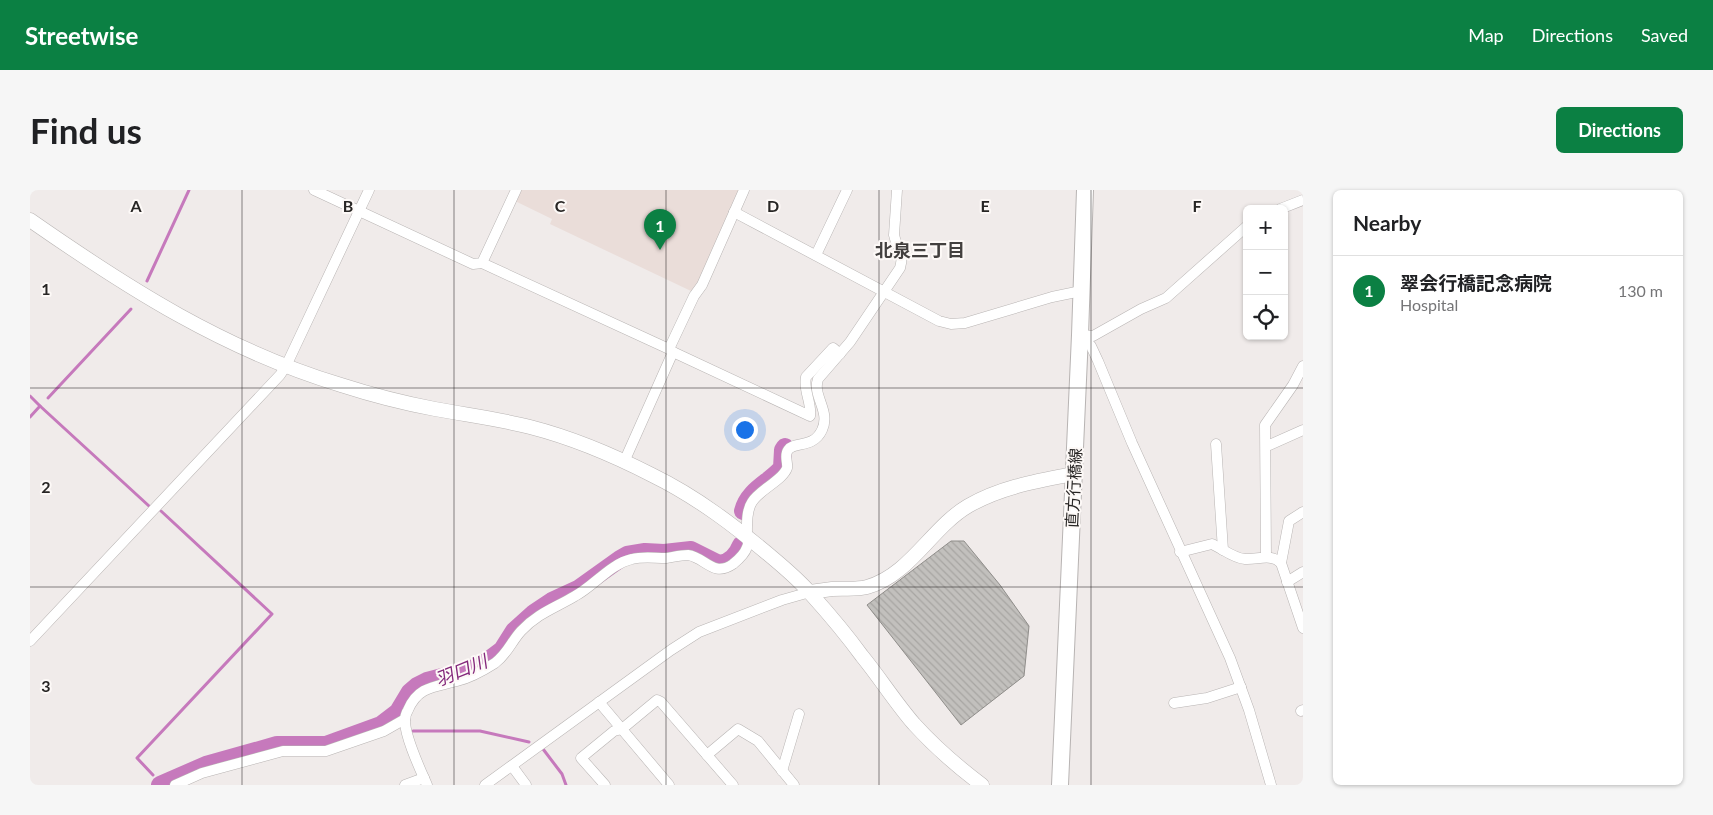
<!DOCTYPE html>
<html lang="en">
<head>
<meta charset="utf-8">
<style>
  :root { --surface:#fff; --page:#f6f6f6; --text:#202124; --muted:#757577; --line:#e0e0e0; --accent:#0b8043 }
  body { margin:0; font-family:Lato,"Noto Sans JP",sans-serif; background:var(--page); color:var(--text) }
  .controls { position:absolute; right:15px; top:15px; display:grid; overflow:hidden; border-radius:8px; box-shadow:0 1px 4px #0004 }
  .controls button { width:45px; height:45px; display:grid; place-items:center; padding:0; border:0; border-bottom:1px solid var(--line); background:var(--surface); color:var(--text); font:25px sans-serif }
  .you { position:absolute; left:714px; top:239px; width:18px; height:18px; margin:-12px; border:4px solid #fff; border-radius:50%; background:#1a73e8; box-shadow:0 0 0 8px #1a73e833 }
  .badge { display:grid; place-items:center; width:32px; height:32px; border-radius:50%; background:var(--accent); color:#fff; font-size:16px; font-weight:700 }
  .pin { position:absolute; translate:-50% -41px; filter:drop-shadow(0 1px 2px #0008) }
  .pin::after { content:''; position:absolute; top:26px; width:18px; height:15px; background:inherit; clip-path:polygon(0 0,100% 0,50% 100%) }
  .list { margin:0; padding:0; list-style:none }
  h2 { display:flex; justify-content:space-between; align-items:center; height:65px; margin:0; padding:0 20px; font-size:21px }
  h2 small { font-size:16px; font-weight:400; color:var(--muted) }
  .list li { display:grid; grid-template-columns:32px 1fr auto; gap:15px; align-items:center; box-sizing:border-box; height:70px; padding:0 20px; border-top:1px solid var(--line) }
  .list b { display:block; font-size:19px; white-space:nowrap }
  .list p { margin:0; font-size:16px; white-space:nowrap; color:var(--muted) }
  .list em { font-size:16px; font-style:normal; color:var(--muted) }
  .icon { flex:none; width:28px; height:28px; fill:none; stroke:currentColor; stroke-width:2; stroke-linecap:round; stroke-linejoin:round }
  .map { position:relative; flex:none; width:1273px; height:595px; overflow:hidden; border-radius:8px }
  header { display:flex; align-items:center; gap:30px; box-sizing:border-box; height:70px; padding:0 25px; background:var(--accent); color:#fff }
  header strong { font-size:24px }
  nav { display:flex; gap:28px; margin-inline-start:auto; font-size:18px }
  .intro { display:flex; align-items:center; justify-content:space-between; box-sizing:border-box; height:120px; padding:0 30px }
  h1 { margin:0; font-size:35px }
  .button { padding:12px 22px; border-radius:8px; background:var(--accent); color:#fff; font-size:18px; font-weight:700 }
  main { display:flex; gap:30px; padding:0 30px }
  aside { flex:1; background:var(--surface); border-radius:8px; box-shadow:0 1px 4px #0004 }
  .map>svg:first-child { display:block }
  .built { fill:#eaddd9 }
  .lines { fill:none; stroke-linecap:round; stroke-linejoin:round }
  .stream { stroke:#c679bc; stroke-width:3 }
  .river { stroke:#c679bc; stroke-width:18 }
  .building { fill:url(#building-back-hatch); stroke:#8f8d8a }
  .street-casing { stroke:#b8b4b3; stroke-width:11 }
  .secondary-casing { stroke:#b8b4b3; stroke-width:15 }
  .primary-casing { stroke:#b8b4b3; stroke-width:18 }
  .street { stroke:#fff; stroke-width:10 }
  .secondary { stroke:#fff; stroke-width:14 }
  .primary { stroke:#fff; stroke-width:16 }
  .grid { fill:none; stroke:#282625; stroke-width:1; stroke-opacity:0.55 }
  .labels { text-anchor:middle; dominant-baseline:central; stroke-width:4; stroke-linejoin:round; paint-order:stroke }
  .street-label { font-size:16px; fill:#282625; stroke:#fdf9f7 }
  .neighbourhood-label { font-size:18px; font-weight:bold; fill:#43403f; stroke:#fdf9f7 }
  .water-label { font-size:18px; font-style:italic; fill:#84297c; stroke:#fdf9f7 }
  .grid-label { font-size:16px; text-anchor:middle; font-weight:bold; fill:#282625; stroke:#fdf9f7; stroke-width:4; stroke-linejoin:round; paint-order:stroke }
</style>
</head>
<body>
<header>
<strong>Streetwise</strong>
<nav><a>Map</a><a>Directions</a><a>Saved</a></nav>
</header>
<div class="intro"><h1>Find us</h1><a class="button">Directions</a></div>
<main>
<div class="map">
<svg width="1273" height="595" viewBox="0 0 1273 595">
  <defs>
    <pattern id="building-back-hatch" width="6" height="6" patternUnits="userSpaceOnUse" patternTransform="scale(1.25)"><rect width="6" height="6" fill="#c2c0bd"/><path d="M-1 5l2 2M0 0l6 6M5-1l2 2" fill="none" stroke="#a7a5a2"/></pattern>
  </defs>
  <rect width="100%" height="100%" fill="#f0ebea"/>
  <path class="built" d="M490,0h220l-36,86 -10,14 -3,1 -141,-67 2,-5 -37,-18z"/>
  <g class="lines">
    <g class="stream">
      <path d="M117,91l42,-91"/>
      <path d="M0,206l10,10 -10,11"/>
      <path d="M18,208l83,-89"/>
      <path d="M10,216l109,100"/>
      <path d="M383,541h67l49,11"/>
      <path d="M513,559l19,25 4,11"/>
      <path d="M123,585l-16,-17 135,-144 -111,-103"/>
    </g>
    <g class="river">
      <path d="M713,321c5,-21 26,-28 39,-43l1,-18 2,-3"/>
      <path d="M130,595l46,-20 71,-20h49l55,-20 17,-13 12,-20 7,-6 10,-5 42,-11 13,-5 20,-15 12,-19 20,-18 18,-12 26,-12 42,-30 7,-4 18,-3 19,1 27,-3 28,14c11,-1 18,-9 22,-19"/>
    </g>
  </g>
  <path class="building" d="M921,351h13l36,44 29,41 -5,50 -63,49 -94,-120z"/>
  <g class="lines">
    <defs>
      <g id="street">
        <path d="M284,0l159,74 9,-1 34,-73"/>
        <path d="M1250,19l23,-9"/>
        <path d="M704,22l205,109 12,3 14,-1 87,-26 29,-6"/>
        <path d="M786,65l31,-65"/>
        <path d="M452,73l187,86 4,3 137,64c2,-13 -7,-26 -4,-39l27,-29 7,6"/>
        <path d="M1050,145l11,11 7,15 34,82 98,215 19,52 22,75"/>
        <path d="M1050,145l13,1 48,-27 25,-11 81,-72"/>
        <path d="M639,159l25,-53 8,-11 42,-95"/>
        <path d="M1186,254l7,106"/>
        <path d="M1237,256l36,-16"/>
        <path d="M594,272l49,-110"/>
        <path d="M1150,362l32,-8c11,5 21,14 33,15 13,1 25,-6 36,4l22,65"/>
        <path d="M1236,367l-1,-132 28,-40 10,-19"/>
        <path d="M1251,373l8,-42 14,-9"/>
        <path d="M1257,392l16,-10"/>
        <path d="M0,451l250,-266 6,-9 83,-176"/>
        <path d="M569,512l70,83"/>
        <path d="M1144,513l33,-5 34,-11"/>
        <path d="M1271,521l2,-1"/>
        <path d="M677,565l31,-26 20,12 36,44"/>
        <path d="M482,576l14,19"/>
        <path d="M752,581l17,-57"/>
        <path d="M145,595l27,-12 81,-22h43l58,-20 21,-12"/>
        <path d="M375,595l19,-7"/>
        <path d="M397,595c-7,-16 -22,-48 -22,-64 0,-4 1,-8 3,-11 10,-24 27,-23 49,-29 12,-3 27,-11 38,-18 13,-10 16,-21 26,-32 17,-18 34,-23 54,-35 19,-10 35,-32 57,-37 11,-3 22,-1 34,-1 7,-1 15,-3 22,-3 17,2 25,23 45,9 5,-4 12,-11 14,-17 2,-3 0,-8 0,-12 0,-10 -1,-24 5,-33 7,-12 31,-22 35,-34 1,-5 -3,-13 1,-18 6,-9 25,-1 34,-20 9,-19 -10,-34 -4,-51l32,-37 50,-74c5,-19 -3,-17 -6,-33l3,-45"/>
        <path d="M455,595l186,-135 28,-18 83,-32 28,-8"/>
        <path d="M575,595l-24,-27 33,-27 8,-2 35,-29 4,2 72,83"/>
      </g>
      <g id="secondary">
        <path d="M0,30c99,69 195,130 311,165 31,10 62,18 94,24 32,6 64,10 95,18 43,11 83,28 122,48 45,22 84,52 122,84 13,11 26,22 37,35 18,20 35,40 51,62 18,22 33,46 52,68 20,22 44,43 68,61"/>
        <path d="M780,402c7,-1 15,-2 22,-3 12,-1 24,1 35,-2 43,-12 64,-59 101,-81 33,-19 69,-25 106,-32"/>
      </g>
      <path id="primary" d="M1030,595l20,-450 5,-145"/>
    </defs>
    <use href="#street" class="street-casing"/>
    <use href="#secondary" class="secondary-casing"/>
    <use href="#primary" class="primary-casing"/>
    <use href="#street" class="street"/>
    <use href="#secondary" class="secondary"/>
    <use href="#primary" class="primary"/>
  </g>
  <path class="grid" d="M212,0v595M424,0v595M636,0v595M849,0v595M1061,0v595M0,198h1273M0,397h1273"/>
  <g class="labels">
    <g class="street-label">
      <text transform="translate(1043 298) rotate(-87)">直方行橋線</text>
    </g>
    <g class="neighbourhood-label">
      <text x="890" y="60">北泉三丁目</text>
    </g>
    <g class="water-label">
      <text transform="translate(431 480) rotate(-22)">羽口川</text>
    </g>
  </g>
  <g class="grid-label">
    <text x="106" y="22">A</text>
    <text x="318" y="22">B</text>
    <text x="530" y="22">C</text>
    <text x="743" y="22">D</text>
    <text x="955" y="22">E</text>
    <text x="1167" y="22">F</text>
    <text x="16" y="105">1</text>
    <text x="16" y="303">2</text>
    <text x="16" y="502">3</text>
  </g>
</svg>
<div class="controls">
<button>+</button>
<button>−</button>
<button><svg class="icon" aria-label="locate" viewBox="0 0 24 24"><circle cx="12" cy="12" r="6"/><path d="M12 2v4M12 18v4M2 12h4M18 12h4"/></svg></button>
</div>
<div class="you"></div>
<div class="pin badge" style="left:630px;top:60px">1</div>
</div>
<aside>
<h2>Nearby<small></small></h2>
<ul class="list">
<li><span class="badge">1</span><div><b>翠会行橋記念病院</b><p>Hospital</p></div><em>130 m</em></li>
</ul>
</aside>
</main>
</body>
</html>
